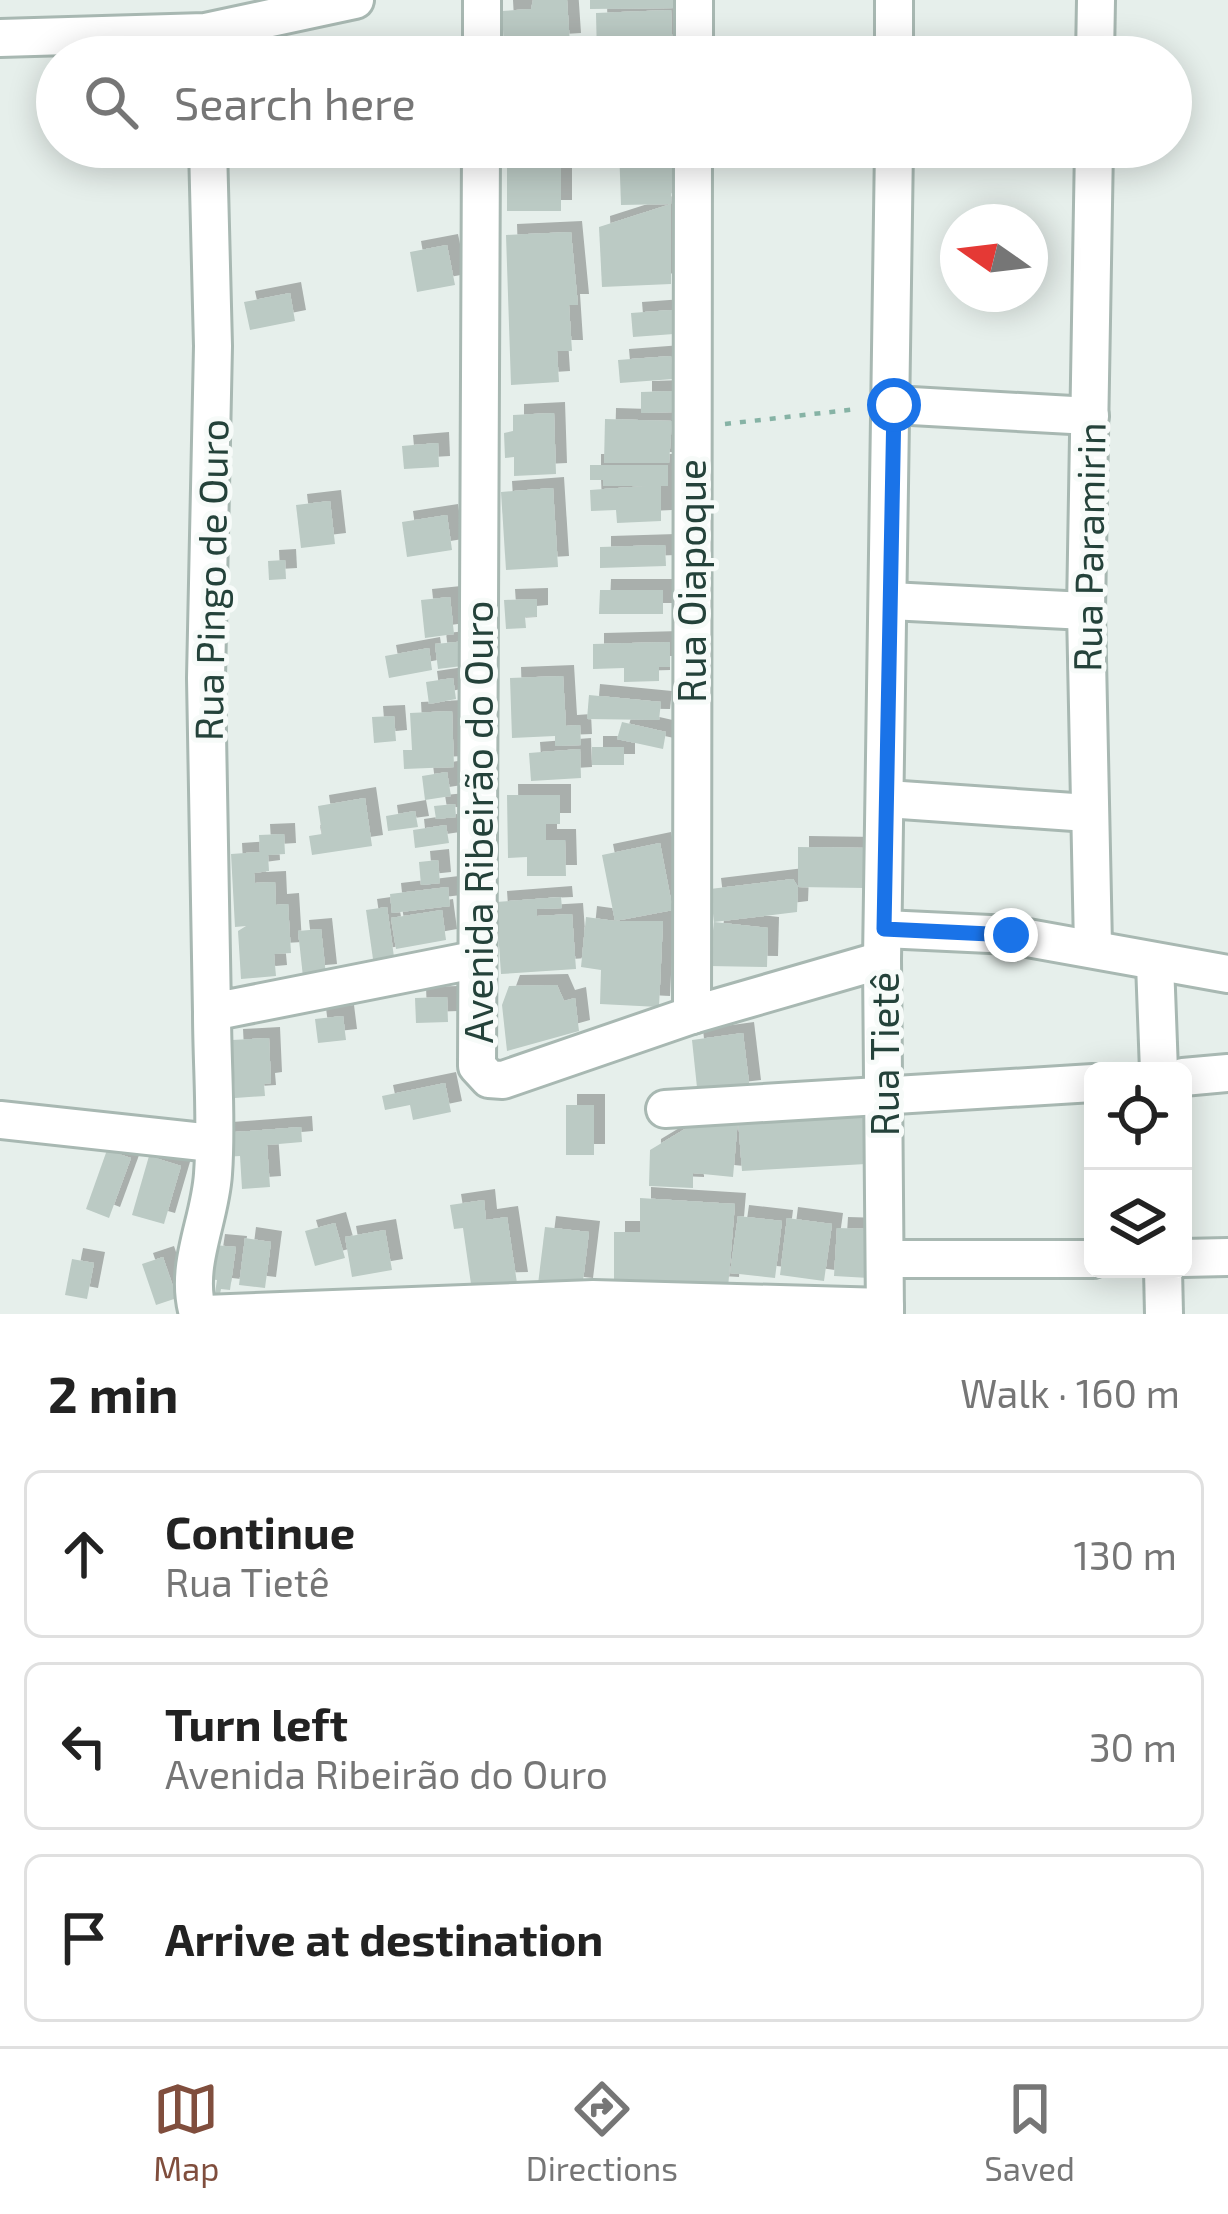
<!DOCTYPE html>
<html lang="en">
<head>
<meta charset="utf-8">
<style>
  :root { --surface:#fff; --page:#f6f6f6; --text:#222; --muted:#767676; --line:#e0e0e0; --accent:#804e3d }
  body { margin:0; font-family:"Exo 2",sans-serif; background:var(--page); color:var(--text) }
  .controls { position:absolute; right:36px; bottom:36px; display:grid; overflow:hidden; border-radius:18px; box-shadow:0 6px 30px #0003 }
  .controls button { width:108px; height:108px; display:grid; place-items:center; padding:0; border:0; border-bottom:3px solid var(--line); background:var(--surface); color:var(--text); font:60px sans-serif }
  .compass { position:absolute; left:940px; top:204px; width:108px; height:108px; border-radius:50%; background:var(--surface); box-shadow:0 6px 30px #0003; rotate:284deg }
  .stop { position:absolute; width:36px; height:36px; margin:-27px; border:9px solid #1a73e8; border-radius:50%; background:#fff }
  .stop.end { background:#1a73e8; border-color:#fff; box-shadow:0 3px 12px #0008 }
  .list { margin:0; padding:0; list-style:none }
  h2 { display:flex; justify-content:space-between; align-items:center; height:156px; margin:0; padding:0 48px; font-size:51px }
  h2 small { font-size:39px; font-weight:400; color:var(--muted) }
  .list li { display:grid; grid-template-columns:78px 1fr auto; gap:36px; align-items:center; box-sizing:border-box; height:168px; margin:0 24px 24px; padding:0 24px; border:3px solid var(--line); border-radius:18px }
  .list b { display:block; font-size:45px; white-space:nowrap }
  .list p { margin:0; font-size:39px; white-space:nowrap; color:var(--muted) }
  .list em { font-size:39px; font-style:normal; color:var(--muted) }
  .icon { flex:none; width:66px; height:66px; fill:none; stroke:currentColor; stroke-width:2; stroke-linecap:round; stroke-linejoin:round }
  .map { position:relative; flex:none; width:1228px; height:1314px; overflow:hidden }
  .search { position:absolute; background:var(--surface); box-shadow:0 6px 30px #0003; left:36px; right:36px; top:36px; height:132px; display:flex; align-items:center; gap:30px; box-sizing:border-box; padding:0 42px; border-radius:66px; color:var(--muted); font-size:45px }
  .sheet { height:732px; background:var(--surface) }
  nav { display:flex; justify-content:space-around; align-items:center; box-sizing:border-box; height:168px; border-top:3px solid var(--line); background:var(--surface); font-size:33px; color:var(--muted) }
  nav a { display:grid; justify-items:center; gap:6px }
  nav .on { color:var(--accent) }
  .map>svg:first-child { display:block }
  .building { fill:#bbcac4; filter:url(#shadow) }
  .lines { fill:none; stroke-linecap:round; stroke-linejoin:round }
  .minor-casing { stroke:#a8b8b2; stroke-width:42 }
  .path { stroke:#86b3a5; stroke-width:4.5; stroke-dasharray:6 9; stroke-linecap:butt }
  .minor { stroke:#fff; stroke-width:36 }
  .route { stroke:#1a73e8; stroke-width:15 }
  .labels { text-anchor:middle; dominant-baseline:central; stroke-width:10; stroke-linejoin:round; paint-order:stroke }
  .street-label { font-size:39px; fill:#24423a; stroke:#f7fbf9 }
</style>
</head>
<body>
<div class="map">
<svg width="1228" height="1314" viewBox="0 0 1228 1314">
  <defs>
    <filter id="shadow"><feDropShadow dx="11" dy="-11" stdDeviation="0" flood-color="#0004"/></filter>
  </defs>
  <rect width="100%" height="100%" fill="#e6efeb"/>
  <g class="building">
    <path d="M533,0h34l3,44 -66,4 -2,-37 29,-2z"/>
    <path d="M590,0h84v8l-84,1z"/>
    <path d="M671,10l2,47h-76l-1,-44z"/>
    <rect x="507" y="147" width="54" height="64"/>
    <path d="M619,147h54l-2,57 -50,1z"/>
    <path d="M671,204v80l-69,3 -3,-60z"/>
    <path d="M571,232l7,73h-9l3,46h-15l2,31 -48,3 -5,-150z"/>
    <path d="M447,245l8,40 -38,7 -7,-40z"/>
    <path d="M290,293l5,28 -45,9 -6,-28z"/>
    <path d="M672,310l2,24 -41,3 -2,-24z"/>
    <path d="M671,356l2,23 -53,4 -2,-23z"/>
    <path d="M673,391l1,21 -33,1v-21z"/>
    <path d="M554,413l2,61 -42,2v-19l-9,1 -1,-25 9,-2v-16z"/>
    <path d="M605,419l67,2 -3,42h-65z"/>
    <path d="M438,443l1,24 -35,2 -2,-23z"/>
    <path d="M590,465h78v21h-7v35l-44,2 -1,-13 -25,1 -1,-21 56,-4h-43v-6h-13z"/>
    <path d="M553,488l5,79 -52,3 -5,-78z"/>
    <path d="M330,501l5,43 -34,4 -5,-43z"/>
    <path d="M447,515l5,35 -45,7 -5,-35z"/>
    <path d="M665,545l1,21 -66,2v-21z"/>
    <path d="M285,560l1,19 -17,1 -1,-19z"/>
    <path d="M600,590h63v24h-64z"/>
    <path d="M450,597l4,37 -29,4 -4,-38z"/>
    <path d="M537,599v17l-12,1 1,11 -20,1 -2,-29z"/>
    <path d="M467,641l3,24 -32,4 -3,-25z"/>
    <path d="M670,642v25h-11v14l-35,1v-14l-31,1v-25z"/>
    <path d="M429,648l3,22 -43,8 -4,-22z"/>
    <path d="M563,676l3,50 14,-1 1,20 -26,1v-10l-43,2 -2,-60z"/>
    <path d="M453,678l3,21 -27,5 -3,-22z"/>
    <path d="M589,695l72,7 -2,18 -72,-1z"/>
    <path d="M452,711l2,56 -50,2 -1,-19h9l-2,-37z"/>
    <path d="M394,716l2,25 -22,2 -2,-26z"/>
    <path d="M622,722l44,10 -3,17 -46,-10z"/>
    <rect x="592" y="747" width="32" height="18"/>
    <path d="M580,749l1,29 -50,3 -2,-28z"/>
    <path d="M447,772l4,24 -26,4 -3,-24z"/>
    <path d="M507,795h53v29h-14v16h19l1,36h-39v-19l-19,1z"/>
    <path d="M365,798l7,48 -60,9 -3,-19 13,-2 -4,-28z"/>
    <path d="M455,804l1,13 -20,2 -2,-13z"/>
    <path d="M415,811l3,16 -30,4 -2,-15z"/>
    <path d="M446,825l3,18 -34,5 -2,-18z"/>
    <path d="M284,834l1,20 -17,1 1,16 -15,2 1,10 20,-1 1,23 12,-1 3,49 -17,1 2,22 -35,3 -3,-48 8,-5 -11,1 -4,-73 29,-2 -1,-17z"/>
    <path d="M660,843l13,67 -58,11h48l-4,86 -59,-3 1,-34 -20,-3 5,-50 29,4 -13,-66z"/>
    <path d="M798,847l68,1 -1,40 -67,-1 -1,25 -83,10 -4,-33 83,-10 5,8z"/>
    <path d="M438,860l2,23 -19,2 -2,-23z"/>
    <path d="M448,887l2,19 -58,7 -2,-19z"/>
    <path d="M561,897l1,11 -25,1v7l35,-2 4,55 -75,5 -5,-72z"/>
    <path d="M387,907l7,50 -21,2 -7,-49z"/>
    <path d="M442,910l4,30 -50,9 -5,-31z"/>
    <path d="M714,922l54,6 -1,39 -58,-1z"/>
    <path d="M321,929l5,46 -23,2 -5,-46z"/>
    <path d="M557,985l7,16 11,-3 4,33 -72,20 -5,-46 7,-19z"/>
    <path d="M447,997l1,25 -32,1 -1,-25z"/>
    <path d="M343,1016l3,24 -28,3 -3,-24z"/>
    <path d="M743,1033l7,58 -52,6 -6,-57z"/>
    <path d="M269,1038l2,45 -7,1 1,12 -30,2 -3,-58z"/>
    <path d="M445,1083l6,29 -38,8 -3,-15 -25,5 -3,-14z"/>
    <rect x="566" y="1105" width="28" height="50"/>
    <path d="M863,1111l3,53 -124,7 -4,-52 -5,58 -40,-4v15l-44,-2 1,-36 45,-27 43,-4z"/>
    <path d="M301,1127l1,15 -35,3 3,42 -28,2 -2,-33 -17,1 -2,-24z"/>
    <path d="M107,1150l24,8 -22,60 -23,-9z"/>
    <path d="M149,1156l32,10 -17,58 -32,-9z"/>
    <path d="M640,1198l95,6 -7,84 -114,-7v-49h26z"/>
    <path d="M484,1200l2,20 21,-3 10,66 -46,1 -8,-56 -9,1 -4,-24z"/>
    <path d="M738,1216l44,5 -7,57 -45,-5z"/>
    <path d="M787,1218l45,6 -8,57 -44,-6z"/>
    <path d="M335,1223l10,35 -30,8 -10,-35z"/>
    <path d="M545,1227l44,5 -7,57 -44,-5z"/>
    <path d="M837,1228l34,1 -2,49 -35,-2z"/>
    <path d="M385,1230l7,40 -40,7 -7,-40z"/>
    <path d="M245,1238l26,4 -6,46 -26,-3z"/>
    <path d="M214,1245l22,2 -6,43 -9,-1 -1,5 -5,-1 2,-13 -8,-1z"/>
    <path d="M163,1257l14,41 -21,7 -14,-41z"/>
    <path d="M72,1259l22,4 -7,36 -22,-4z"/>
  </g>
  <g class="lines">
    <defs>
      <g id="minor">
        <path d="M894,0v57"/>
        <path d="M0,38l205,-6 150,-32"/>
        <path d="M482,57v-57"/>
        <path d="M694,57v-57"/>
        <path d="M1095,57l1,-57"/>
        <path d="M208,147l5,199 -7,332 6,334 262,-52"/>
        <path d="M481,147l-4,919 12,13 14,1 189,-65 190,-55"/>
        <path d="M894,405l196,11"/>
        <path d="M890,601l196,10"/>
        <path d="M887,799l201,14"/>
        <path d="M884,929l127,6 217,39"/>
        <path d="M1093,946l-7,-335 8,-464"/>
        <path d="M1155,963l4,108"/>
        <path d="M692,1015l1,-868"/>
        <path d="M1183,1077l45,-4"/>
        <path d="M665,1109l428,-26"/>
        <path d="M0,1120l212,23"/>
        <path d="M1183,1258l45,-1"/>
        <path d="M886,1259h207"/>
        <path d="M1163,1269l1,45"/>
        <path d="M198,1314c-14,-49 12,-92 15,-140 4,-53 -1,-108 -1,-162"/>
        <path d="M205,1314l388,-15 292,8"/>
        <path d="M885,1314l-3,-354 12,-813"/>
      </g>
    </defs>
    <use href="#minor" class="minor-casing"/>
    <path class="path" d="M725,424l132,-15"/>
    <use href="#minor" class="minor"/>
  </g>
  <g class="lines">
    <path class="route" d="M894,405l-10,524 127,6"/>
  </g>
  <g class="labels">
    <g class="street-label">
      <text transform="translate(1088 547) rotate(-89)">Rua Paramirin</text>
      <text transform="translate(210 580) rotate(-89)">Rua Pingo de Ouro</text>
      <text transform="translate(690 581) rotate(-90)">Rua Oiapoque</text>
      <text transform="translate(477 822) rotate(-90)">Avenida Ribeirão do Ouro</text>
      <text transform="translate(883 1054) rotate(-90)">Rua Tietê</text>
    </g>
  </g>
</svg>
<div class="controls">
<button><svg class="icon" aria-label="locate" viewBox="0 0 24 24"><circle cx="12" cy="12" r="6"/><path d="M12 2v4M12 18v4M2 12h4M18 12h4"/></svg></button>
<button><svg class="icon" aria-label="layers" viewBox="0 0 24 24"><path d="M12 4l9 5-9 5-9-5zM3 14l9 5 9-5"/></svg></button>
</div>
<svg class="compass" viewBox="-18 -18 36 36"><path d="M0-13l5 13h-10z" fill="#e53935"/><path d="M0 13l5-13h-10z" fill="#767676"/></svg>
<div class="stop" style="left:894px;top:405px"></div>
<div class="stop end" style="left:1011px;top:935px"></div>
<div class="search"><svg class="icon" aria-label="search" viewBox="0 0 24 24"><circle cx="10" cy="10" r="6"/><path d="M15 15l6 6"/></svg>Search here</div>
</div>
<section class="sheet">
<h2>2 min<small>Walk · 160 m</small></h2>
<ul class="list">
<li><svg class="icon" aria-label="ahead" viewBox="0 0 24 24"><path d="M12 20V5M6 11l6-6 6 6"/></svg><div><b>Continue</b><p>Rua Tietê</p></div><em>130 m</em></li>
<li><svg class="icon" aria-label="left" viewBox="0 0 24 24"><path d="M17 20v-9H6M10 6l-5 5 5 5"/></svg><div><b>Turn left</b><p>Avenida Ribeirão do Ouro</p></div><em>30 m</em></li>
<li><svg class="icon" aria-label="arrive" viewBox="0 0 24 24"><path d="M6 21V4h12l-3 4 3 4H6"/></svg><div><b>Arrive at destination</b></div></li>
</ul>
</section>
<nav>
<a class="on"><svg class="icon" aria-label="map" viewBox="0 0 24 24"><path d="M3 6l6-2 6 2 6-2v14l-6 2-6-2-6 2zM9 4v14M15 6v14"/></svg>Map</a>
<a><svg class="icon" aria-label="directions" viewBox="0 0 24 24"><path d="M12 3l9 9-9 9-9-9zM9 14v-3h6M13 9l2 2-2 2"/></svg>Directions</a>
<a><svg class="icon" aria-label="saved" viewBox="0 0 24 24"><path d="M7 4h10v16l-5-4-5 4z"/></svg>Saved</a>
</nav>
</body>
</html>
